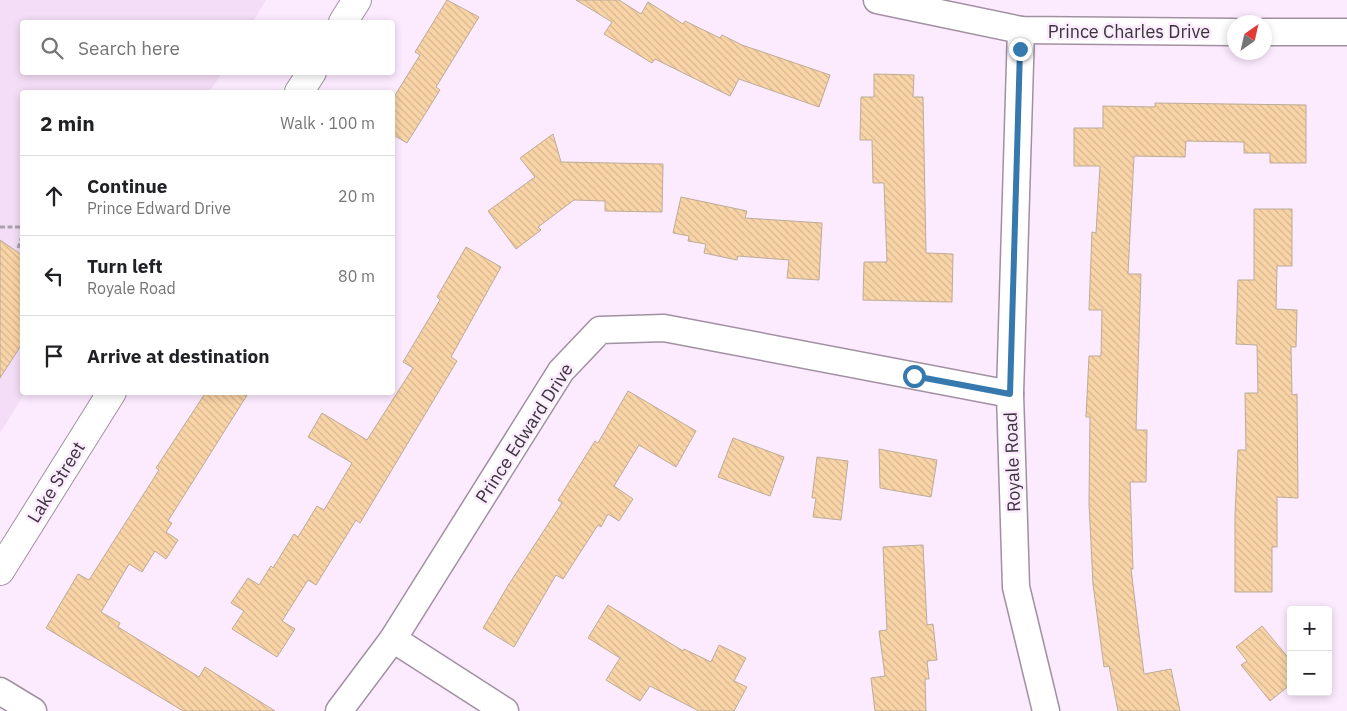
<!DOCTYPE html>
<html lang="en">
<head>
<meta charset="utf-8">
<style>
  :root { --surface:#fff; --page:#f2f2f2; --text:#202124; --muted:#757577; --line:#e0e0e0 }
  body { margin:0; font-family:"IBM Plex Sans",sans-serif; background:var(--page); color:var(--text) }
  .controls { position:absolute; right:15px; bottom:15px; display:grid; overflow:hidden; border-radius:5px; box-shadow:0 2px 8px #0003 }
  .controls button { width:45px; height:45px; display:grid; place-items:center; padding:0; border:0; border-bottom:1px solid var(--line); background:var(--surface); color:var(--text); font:25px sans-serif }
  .compass { position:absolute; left:1227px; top:15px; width:45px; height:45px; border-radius:50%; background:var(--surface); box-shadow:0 2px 8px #0003; rotate:34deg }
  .stop { position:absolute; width:15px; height:15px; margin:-11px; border:4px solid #3679af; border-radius:50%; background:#fff }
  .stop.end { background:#3679af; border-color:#fff; box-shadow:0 1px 5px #0008 }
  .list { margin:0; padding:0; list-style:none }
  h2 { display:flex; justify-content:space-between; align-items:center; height:65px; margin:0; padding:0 20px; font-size:21px }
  h2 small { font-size:16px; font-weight:400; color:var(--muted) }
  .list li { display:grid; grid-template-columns:32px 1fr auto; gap:15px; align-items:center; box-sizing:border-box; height:80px; padding:0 20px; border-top:1px solid var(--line) }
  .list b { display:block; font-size:19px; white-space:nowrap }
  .list p { margin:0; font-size:16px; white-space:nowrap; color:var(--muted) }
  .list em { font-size:16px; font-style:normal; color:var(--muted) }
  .icon { flex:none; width:28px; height:28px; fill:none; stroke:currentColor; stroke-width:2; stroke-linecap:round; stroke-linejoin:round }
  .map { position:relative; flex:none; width:1347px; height:711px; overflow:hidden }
  .search { position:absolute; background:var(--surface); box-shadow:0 2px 8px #0003; left:20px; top:20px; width:375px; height:55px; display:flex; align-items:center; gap:12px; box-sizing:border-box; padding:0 18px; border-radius:5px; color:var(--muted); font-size:19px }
  .panel { position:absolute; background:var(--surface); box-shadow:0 2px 8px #0003; left:20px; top:90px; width:375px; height:305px; border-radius:5px }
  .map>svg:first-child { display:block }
  .built { fill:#f4ddf6 }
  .building { fill:url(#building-back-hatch); stroke:#bcac99 }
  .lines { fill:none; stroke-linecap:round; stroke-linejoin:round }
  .street-casing { stroke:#a190a2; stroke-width:29 }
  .secondary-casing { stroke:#a190a2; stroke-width:30 }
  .path { stroke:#ada0af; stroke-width:3; stroke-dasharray:5 2.5; stroke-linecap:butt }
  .street { stroke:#fff; stroke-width:26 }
  .secondary { stroke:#fff; stroke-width:28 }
  .route { stroke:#3679af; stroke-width:6 }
  .labels { text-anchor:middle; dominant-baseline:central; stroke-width:5; stroke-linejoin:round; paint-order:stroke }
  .street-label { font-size:18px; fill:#39333a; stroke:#fceafe }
</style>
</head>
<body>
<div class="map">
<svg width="1347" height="711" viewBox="0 0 1347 711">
  <defs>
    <pattern id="building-back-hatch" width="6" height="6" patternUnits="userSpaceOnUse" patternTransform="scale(1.25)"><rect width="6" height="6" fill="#f9d4a7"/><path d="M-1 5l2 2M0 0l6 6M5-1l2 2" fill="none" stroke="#d6b690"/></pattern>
  </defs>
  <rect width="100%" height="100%" fill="#fceafe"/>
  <path class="built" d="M0,0h266l-13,22h-231v50l200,1 -13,19h-187v300l3,1 -25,40z"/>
  <g class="building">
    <path d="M447,0l32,17 -43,70 4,3 -33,53 -15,-9v-34l28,-45 -5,-3z"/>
    <path d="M576,0h43l22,14 7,-12 35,22 2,-3 35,17 2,-3 20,10 88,30 -11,32 -80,-28 -9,17 -75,-37 -3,4 -48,-29 8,-12z"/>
    <path d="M874,74l40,1 -1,22h10l3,156 27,1 -1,48 -89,-2 1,-38h23l-3,-79h-11l-1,-43h-12l1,-43h13z"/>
    <path d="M1155,103l151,2v58h-36v-10h-26v-11l-58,-1 -1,16 -51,-1 -6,118h13l-5,156h11l-1,52h-16l3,87h-2l13,105 27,-5 9,42h-62l-9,-45 -5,1 -11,-83 -4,-81 1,-86h-4l3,-61h12l1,-46h-13l3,-78 4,1 4,-67h-26v-38h29v-22l52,1z"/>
    <path d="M553,134l8,28 102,2 -1,48 -57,-1v-10l-31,-1 -36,27 3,3 -25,19 -28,-38 47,-34 -15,-19z"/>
    <path d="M681,197l66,14 -2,7 77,5 -3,57 -32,-2 2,-18 -51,-4 -1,4 -33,-7 2,-9 -18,-3 1,-5 -16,-3z"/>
    <path d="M1254,209h38v57h-15l-1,43 21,1 -1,37h-5l1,48 5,-1 1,104 -21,-1v50h-5v45h-37v-77l3,-65h8l-1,-57h13l-1,-48 -21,-1 2,-64h16z"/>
    <path d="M0,240l22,15v89l-22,34z"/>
    <path d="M466,247l35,20 -50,90 6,4 -97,162 -4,-3 -40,65 -8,-5 -26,41 13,8 -18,28 -45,-28 12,-18 -13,-8 17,-25 11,7 12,-19 2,2 21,-34 4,3 19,-31 7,4 28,-47 -44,-26 14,-24 45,27 46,-72 -10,-6 37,-62 -3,-3z"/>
    <path d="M628,391l68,40 -20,36 -37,-22 -25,41 19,13 -14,22 -11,-7 -7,13 -3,-2 -35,54 -7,-4 -42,72 -31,-19 26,-44 53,-81 -4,-3 37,-59 3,2z"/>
    <path d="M206,392h43l-81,129 4,2 -6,9 12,8 -12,19 -11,-8 -13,21 -13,-8 -28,48 19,11 -2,4 81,50 6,-10 70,44h-92l-137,-83 32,-54 11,6 70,-110 -3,-2z"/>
    <path d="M733,438l51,19 -14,39 -52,-19z"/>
    <path d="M879,449l58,11 -6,37 -51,-9z"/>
    <path d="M817,457l31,4 -7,59 -28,-3 3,-19h-4z"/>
    <path d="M923,545l4,80 6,-1 4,36 -10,1 2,18h-4l1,32h-51l-4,-33 14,-2 -6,-45 8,-1 -4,-83z"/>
    <path d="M608,605l75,46 1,-2 27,13 8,-17 27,13 -12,23 13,6 -13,24h-35l-49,-25 -10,15 -34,-21 14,-22 -32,-20z"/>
    <path d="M1262,626l29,35v23l-21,17 -29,-36 6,-4 -11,-14z"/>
  </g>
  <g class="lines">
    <defs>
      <g id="street">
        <path d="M877,0l144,30 213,2"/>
        <path d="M1021,30l-11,364 6,193 30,124"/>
        <path d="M1264,32h83"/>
        <path d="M393,639l112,72"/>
        <path d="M0,691l33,20"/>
        <path d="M339,711l54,-72 168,-268 39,-41 64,-2 346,66"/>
      </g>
      <g id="secondary">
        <path d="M343,22l14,-22"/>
        <path d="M299,92l13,-20"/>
        <path d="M0,571l112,-179"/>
      </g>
    </defs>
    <use href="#street" class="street-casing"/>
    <use href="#secondary" class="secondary-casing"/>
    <g class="path">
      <path d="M0,227h22"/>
      <path d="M18,248l4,-12"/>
    </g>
    <use href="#street" class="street"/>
    <use href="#secondary" class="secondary"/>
  </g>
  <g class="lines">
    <path class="route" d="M914,376l96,18 10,-345"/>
  </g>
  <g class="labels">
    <g class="street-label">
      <text x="1129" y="31">Prince Charles Drive</text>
      <text transform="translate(524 433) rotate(-57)">Prince Edward Drive</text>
      <text transform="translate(1012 462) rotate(-92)">Royale Road</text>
      <text transform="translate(56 482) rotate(-58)">Lake Street</text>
    </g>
  </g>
</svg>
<div class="controls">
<button>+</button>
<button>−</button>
</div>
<svg class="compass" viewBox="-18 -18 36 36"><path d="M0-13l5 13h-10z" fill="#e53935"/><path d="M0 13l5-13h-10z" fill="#757577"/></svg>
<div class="stop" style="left:914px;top:376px"></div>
<div class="stop end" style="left:1020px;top:49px"></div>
<div class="search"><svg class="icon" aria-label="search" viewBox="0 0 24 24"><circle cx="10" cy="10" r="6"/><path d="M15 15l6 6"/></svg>Search here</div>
<section class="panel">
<h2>2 min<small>Walk · 100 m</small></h2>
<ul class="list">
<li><svg class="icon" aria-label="ahead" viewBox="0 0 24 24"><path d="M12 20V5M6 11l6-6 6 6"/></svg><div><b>Continue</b><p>Prince Edward Drive</p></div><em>20 m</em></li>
<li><svg class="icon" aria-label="left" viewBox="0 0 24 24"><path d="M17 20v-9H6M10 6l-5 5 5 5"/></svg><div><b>Turn left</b><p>Royale Road</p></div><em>80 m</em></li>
<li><svg class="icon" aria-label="arrive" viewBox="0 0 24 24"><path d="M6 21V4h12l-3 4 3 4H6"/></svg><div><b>Arrive at destination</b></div></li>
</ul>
</section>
</div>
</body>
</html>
